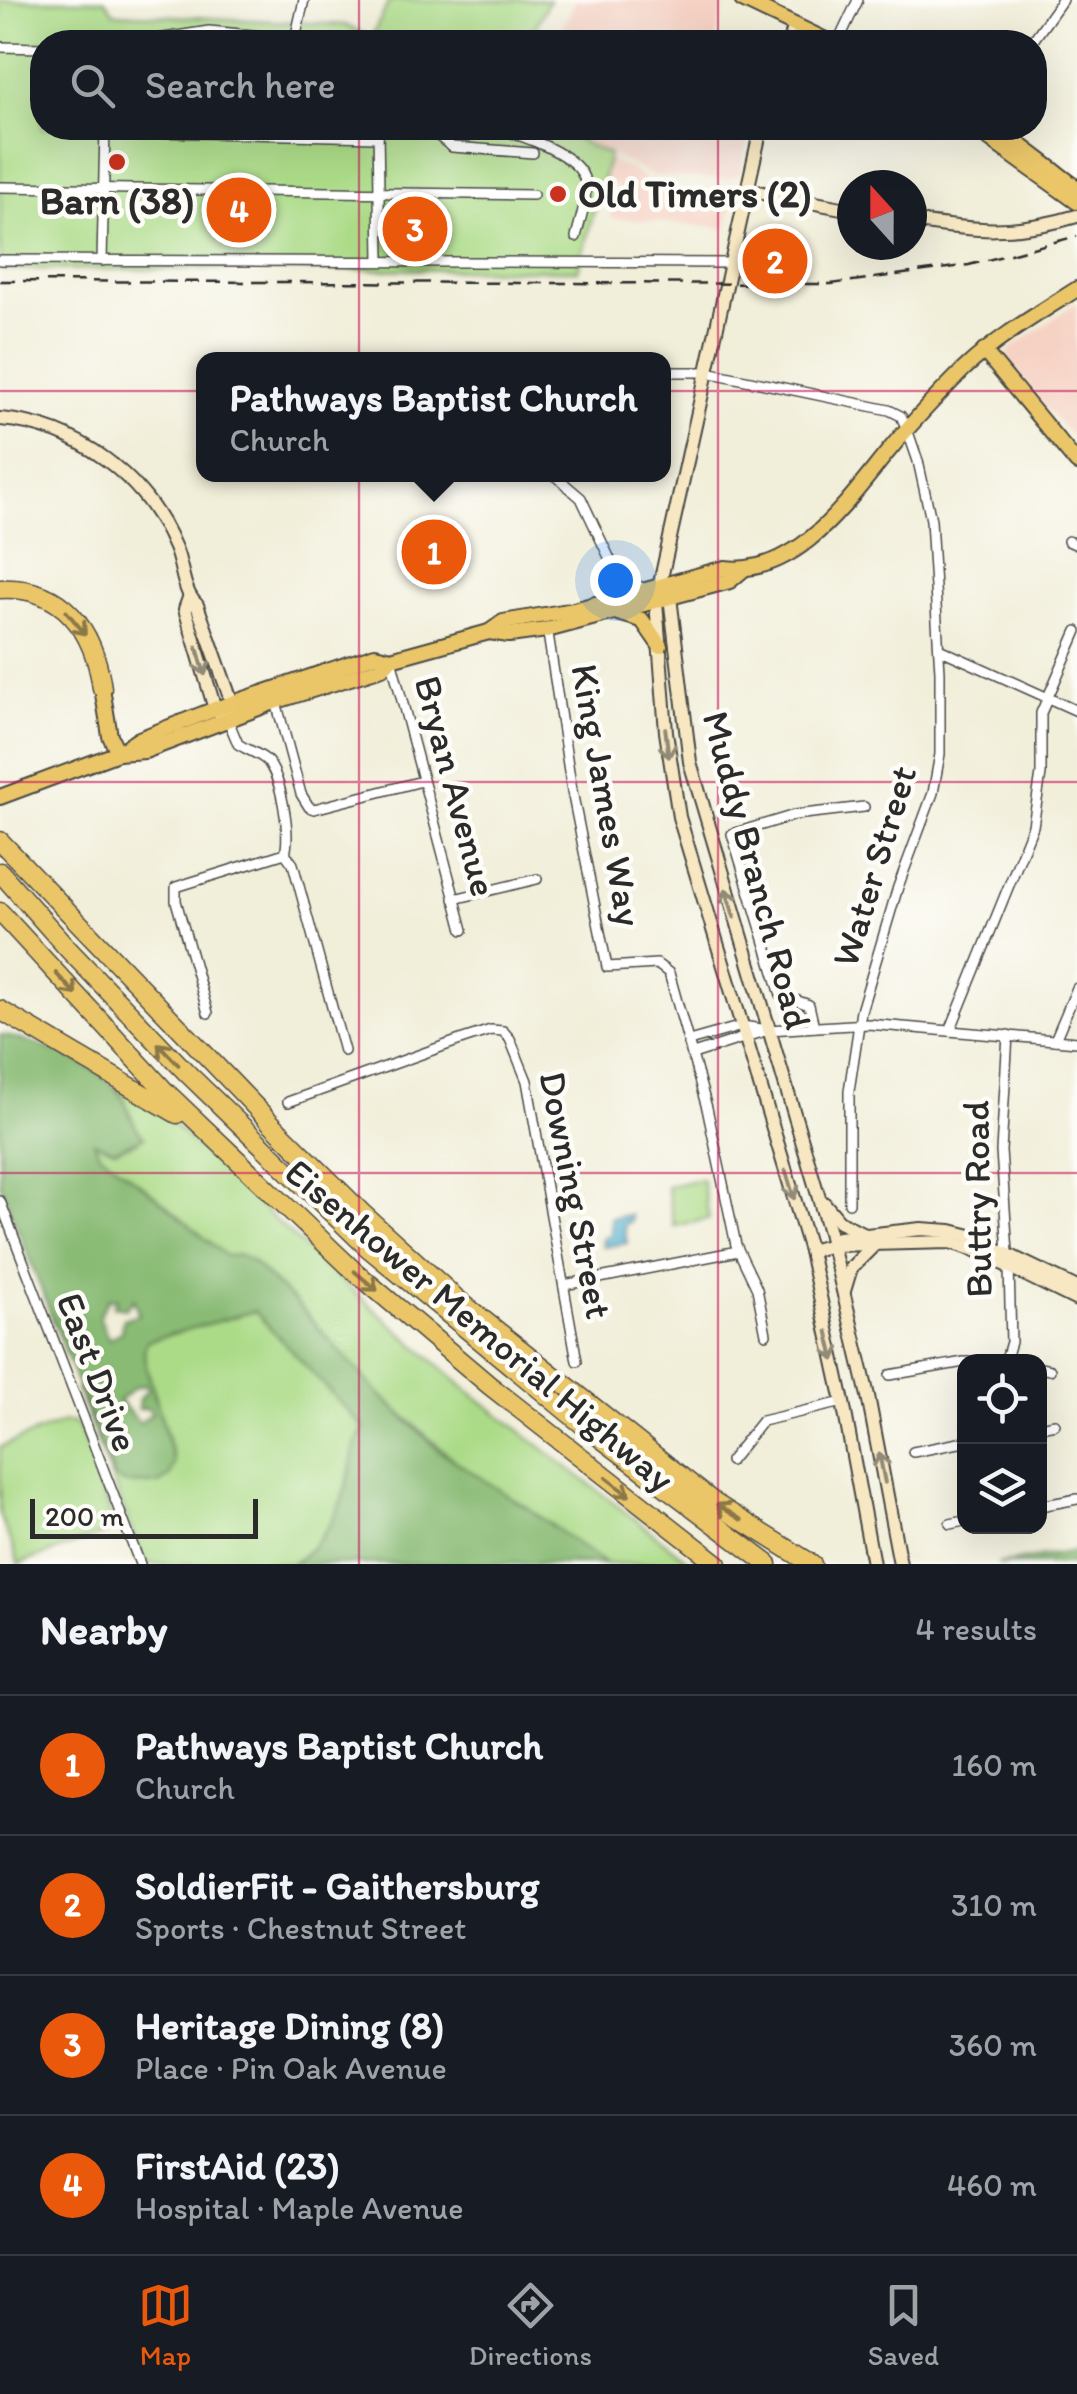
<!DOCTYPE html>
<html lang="en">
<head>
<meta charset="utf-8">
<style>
  :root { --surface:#171b24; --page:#20242c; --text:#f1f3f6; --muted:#9ea1a6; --line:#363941; --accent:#ea580c }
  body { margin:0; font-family:Itim,sans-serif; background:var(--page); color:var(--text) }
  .controls { position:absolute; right:30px; bottom:30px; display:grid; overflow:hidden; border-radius:20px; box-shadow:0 10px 40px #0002 }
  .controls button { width:90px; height:90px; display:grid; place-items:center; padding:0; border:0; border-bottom:2px solid var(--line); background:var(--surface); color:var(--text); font:50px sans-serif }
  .compass { position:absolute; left:837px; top:170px; width:90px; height:90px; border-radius:50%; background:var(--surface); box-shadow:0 10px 40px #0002; rotate:339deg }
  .scale { position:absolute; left:30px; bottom:25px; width:228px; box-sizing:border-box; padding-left:10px; border:5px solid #2b2b2b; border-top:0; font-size:28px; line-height:35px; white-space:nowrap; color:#2b2b2b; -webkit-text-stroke:8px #fdfcf7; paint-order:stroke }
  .you { position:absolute; left:615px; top:580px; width:35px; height:35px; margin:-25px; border:8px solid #fff; border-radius:50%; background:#1a73e8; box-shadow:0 0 0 15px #1a73e833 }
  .badge { display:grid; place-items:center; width:65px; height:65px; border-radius:50%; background:var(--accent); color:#fff; font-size:32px; font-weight:700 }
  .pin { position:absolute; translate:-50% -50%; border:5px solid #fff; box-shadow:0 2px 10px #0006 }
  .popup { position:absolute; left:196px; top:352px; width:475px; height:130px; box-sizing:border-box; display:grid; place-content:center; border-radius:20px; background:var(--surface); filter:drop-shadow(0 2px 8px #0005); font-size:32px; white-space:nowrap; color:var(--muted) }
  .popup b { font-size:38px; color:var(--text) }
  .popup::after { content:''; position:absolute; left:50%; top:100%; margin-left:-20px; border:20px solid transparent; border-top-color:var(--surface) }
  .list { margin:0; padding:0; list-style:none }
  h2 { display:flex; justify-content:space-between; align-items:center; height:130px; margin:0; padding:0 40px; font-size:42px }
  h2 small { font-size:32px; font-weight:400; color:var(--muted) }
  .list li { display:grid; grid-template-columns:65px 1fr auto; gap:30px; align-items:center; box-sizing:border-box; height:140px; padding:0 40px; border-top:2px solid var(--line) }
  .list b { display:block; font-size:38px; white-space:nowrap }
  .list p { margin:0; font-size:32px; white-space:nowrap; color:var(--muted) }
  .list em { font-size:32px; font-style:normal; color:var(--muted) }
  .icon { flex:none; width:55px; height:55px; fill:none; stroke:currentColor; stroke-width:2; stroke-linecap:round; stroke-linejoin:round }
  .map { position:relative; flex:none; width:1077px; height:1564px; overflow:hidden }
  .search { position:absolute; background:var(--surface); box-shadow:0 10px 40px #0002; left:30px; right:30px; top:30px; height:110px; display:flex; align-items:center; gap:25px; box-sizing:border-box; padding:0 35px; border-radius:40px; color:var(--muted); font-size:38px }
  .sheet { height:690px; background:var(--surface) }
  nav { display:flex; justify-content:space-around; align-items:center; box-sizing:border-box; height:140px; border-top:2px solid var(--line); background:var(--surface); font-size:28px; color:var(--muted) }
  nav a { display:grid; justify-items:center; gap:5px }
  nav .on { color:var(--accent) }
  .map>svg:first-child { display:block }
  .built { fill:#f6d2c4 }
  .green { fill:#acdb88; stroke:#6c835a; stroke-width:2.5 }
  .forest { fill:#89bb74; stroke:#5a7350; stroke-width:2.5; fill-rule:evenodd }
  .water { fill:#4dafcc; stroke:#3c6d7c; stroke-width:2.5 }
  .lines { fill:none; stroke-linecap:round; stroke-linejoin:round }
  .street-casing { stroke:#494845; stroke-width:12 }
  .secondary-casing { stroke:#494845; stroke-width:16 }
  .primary-casing { stroke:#494845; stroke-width:18 }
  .highway-casing { stroke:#494845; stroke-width:21 }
  .street { stroke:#fff; stroke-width:9 }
  .secondary { stroke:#f7e8c3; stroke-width:12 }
  .primary { stroke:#ebc669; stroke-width:14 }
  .highway { stroke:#ebc669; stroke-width:18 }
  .rail { stroke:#2b2b2b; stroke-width:2.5; stroke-dasharray:15 8; stroke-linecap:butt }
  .oneway { stroke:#8b784a }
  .oneway2 { stroke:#918a77 }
  .grid { fill:none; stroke:#c2185b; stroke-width:2.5; stroke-opacity:0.55 }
  .poi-dot { fill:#c8321e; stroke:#fdfcf7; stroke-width:4 }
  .labels { text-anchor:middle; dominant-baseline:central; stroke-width:9; stroke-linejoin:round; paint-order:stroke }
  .poi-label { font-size:38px; font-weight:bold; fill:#2b2b2b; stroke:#fdfcf7; text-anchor:start }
  .street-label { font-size:38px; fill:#2b2b2b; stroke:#fdfcf7 }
</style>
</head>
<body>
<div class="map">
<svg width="1077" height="1564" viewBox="0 0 1077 1564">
  <rect width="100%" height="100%" fill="#fdfcf7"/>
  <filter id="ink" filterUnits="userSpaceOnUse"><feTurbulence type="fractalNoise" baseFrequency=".01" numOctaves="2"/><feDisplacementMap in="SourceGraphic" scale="20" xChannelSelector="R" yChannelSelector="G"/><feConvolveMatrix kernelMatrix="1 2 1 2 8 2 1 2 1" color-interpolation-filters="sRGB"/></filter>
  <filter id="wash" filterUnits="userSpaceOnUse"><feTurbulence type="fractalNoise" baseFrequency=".0048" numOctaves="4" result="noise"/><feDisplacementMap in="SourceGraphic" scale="40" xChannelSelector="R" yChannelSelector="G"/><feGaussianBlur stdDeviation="2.25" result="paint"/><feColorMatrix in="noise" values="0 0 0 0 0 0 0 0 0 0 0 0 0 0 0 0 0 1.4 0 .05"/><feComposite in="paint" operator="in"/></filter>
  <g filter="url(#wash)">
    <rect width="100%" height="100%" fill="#f1eed9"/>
    <g class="built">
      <path d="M576,0h136l12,6 -9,36h-160z"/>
      <path d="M557,128h194l-11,45 -13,6 -73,-3z"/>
      <path d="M608,159l33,16 10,13 81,8 -5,32 -116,-10 7,-33 -16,-5z"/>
      <path d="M1077,302v140l-32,-34 -39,-53 4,-6z"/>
    </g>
    <g class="green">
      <path d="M0,0h105l9,13 231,12 35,17h-338v86h511l56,27 -31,115 -578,-1z"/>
      <path d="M390,0h159l-21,42h-142l-14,-6z"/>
      <path d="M114,1086l53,32 145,137 155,135 226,174h-88l-73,-53 -65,-40 -87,-76 -82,-90 -47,-44 -25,-4 -78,-67 -49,-37 -5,-12 21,9 22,-8 -13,-43z"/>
      <path d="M702,1179l7,40 -35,7 -7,-40z"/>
      <path d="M255,1311l109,117c-14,25 -9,28 -16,52 -9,34 -26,65 -57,84h-146l-68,-175 3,-1 34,89 59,-21 -27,-91 -2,-14 3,-11z"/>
      <path d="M64,1422l10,1 6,6 34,95 -8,9 -87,31 -19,-49v-68z"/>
    </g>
    <g class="forest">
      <path d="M0,1035c35,6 92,27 116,54 14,14 13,34 28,48l-29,13 -21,-8 5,11 49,37 78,66 13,-1 12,6 47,44 82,90 60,56 92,60 73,53h-313c30,-19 47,-50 56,-84 7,-24 2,-27 16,-52l-110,-117 -107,30 -3,10 2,14 28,98 -4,13 -11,8 -36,-1 -9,-6 -114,-294zM108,1299h9l-4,7 13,2 7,-9 6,15 -16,5 -2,13 -13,7 -9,-23zM146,1385l2,5 -9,9 -1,10 10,-1 4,5 -12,10 -21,-22 15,-13z"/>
      <path d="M1077,1551v13h-80z"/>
    </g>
    <path class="water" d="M630,1215l1,6 -7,4 3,18 -24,4 -1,-8 9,-5v-16z"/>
  </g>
  <g filter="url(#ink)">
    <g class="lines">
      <defs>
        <g id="street">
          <path d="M295,39l9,-39"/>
          <path d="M138,42l71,-11 86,8 3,3"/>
          <path d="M838,42l20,-42"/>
          <path d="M1032,42l30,-42"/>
          <path d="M0,47l42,1"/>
          <path d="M378,128l2,132"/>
          <path d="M416,128h12l24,19 81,6"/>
          <path d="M494,128c24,6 87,26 91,54 3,17 -5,38 -9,55"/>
          <path d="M105,131l273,6"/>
          <path d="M0,187l533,8"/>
          <path d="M0,260l732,3"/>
          <path d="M102,261l3,-133"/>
          <path d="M664,372h43l182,38 12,6 6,13 11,32 13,59 9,152v82l-7,39 -35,94 -37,124 -12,80v112"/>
          <path d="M553,474l28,24 36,76 27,15"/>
          <path d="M1068,541l9,4"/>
          <path d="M547,627l25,164 35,176 50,-3 12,9 38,135 29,137 21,44 9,45"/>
          <path d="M939,649l138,62"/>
          <path d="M391,659l72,271"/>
          <path d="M275,698l26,96 8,13 5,2 108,-28"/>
          <path d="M285,853l8,11 51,187"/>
          <path d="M454,899l83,-20"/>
          <path d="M208,1013l-32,-112v-14l109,-34c6,-19 -4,-79 -19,-93 -8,-7 -19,-10 -28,-16l-10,-24"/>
          <path d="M814,1027l-5,-22 -28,-10 -49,-161 63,-19 69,-8"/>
          <path d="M950,1031l83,-205 8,-52v-61l36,-82"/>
          <path d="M1055,1040l22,-52"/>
          <path d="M689,1041l53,-15 26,4 100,-6 209,18"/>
          <path d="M693,1054l72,-23"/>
          <path d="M288,1102l175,-63 28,-9 12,1 7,8 17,42 50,280"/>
          <path d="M0,1201l140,363"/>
          <path d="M564,1285l174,-34"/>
          <path d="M967,1362h27"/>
          <path d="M1005,1362l6,-20 -2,-75 -8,-116 7,-116"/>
          <path d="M1040,1368l10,2"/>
          <path d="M890,1375l74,-13"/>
          <path d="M1040,1427l15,-3"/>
          <path d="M913,1452l51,-10"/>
          <path d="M730,1461l32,-40 81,-19"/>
          <path d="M1040,1506l37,-7"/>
          <path d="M950,1524l14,-3"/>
        </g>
        <g id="secondary">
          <path d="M789,42l6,-16"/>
          <path d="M761,128l-105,473 10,131 13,85 131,434 33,151 30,162"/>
          <path d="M747,190l105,20"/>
          <path d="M912,221c64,10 101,14 165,-5"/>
          <path d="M0,419c77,6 146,58 175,129 8,18 7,43 22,57l35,98 -2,8"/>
          <path d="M666,592l4,5 20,165 139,470 39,164 32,168"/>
          <path d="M189,598l-4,11 30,100 5,4"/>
          <path d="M824,1203l15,18 23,12"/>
          <path d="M832,1245l118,-3 25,8 102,50"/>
          <path d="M810,1251l22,-6 7,-7 82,-9 30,2 16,4 110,53"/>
          <path d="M844,1291l7,-23 22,-22"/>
        </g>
        <g id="primary">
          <path d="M742,0l88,42"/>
          <path d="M974,128l103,74"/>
          <path d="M998,128l79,60"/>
          <path d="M984,351l93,112"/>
          <path d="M618,613l24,7 18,26"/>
          <path d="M489,632l14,-10 71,-12 151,-42c74,9 125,-71 166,-120 23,-28 48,-54 73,-79 34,-32 74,-55 113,-80"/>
          <path d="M102,688l8,48 8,17"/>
          <path d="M118,753l27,-2 132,-50 105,-33 9,-9 98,-27 20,3 38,-5 183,-49 13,-11"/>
          <path d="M0,797l118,-44 21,-14 76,-30 160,-54 16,4"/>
        </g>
        <g id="highway">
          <path d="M0,589c63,-3 94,41 102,99"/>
          <path d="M0,841l270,281 92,91 95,86 259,205 96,60"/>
          <path d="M0,872l69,78 118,123 180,174 215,177 186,140"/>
          <path d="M0,912l165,179 188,179 136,115 229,179"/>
          <path d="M0,1010l177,104"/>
        </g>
      </defs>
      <use href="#street" class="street-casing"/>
      <use href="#secondary" class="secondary-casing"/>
      <use href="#primary" class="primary-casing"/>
      <use href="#highway" class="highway-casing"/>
      <use href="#street" class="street"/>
      <use href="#secondary" class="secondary"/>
      <use href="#primary" class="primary"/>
      <use href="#highway" class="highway"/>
      <path class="rail" d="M0,281l831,3 138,-19 108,-29"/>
    </g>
    <defs><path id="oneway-shaft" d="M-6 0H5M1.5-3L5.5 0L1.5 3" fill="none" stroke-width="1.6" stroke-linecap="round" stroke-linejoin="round" transform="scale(2.5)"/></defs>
    <g class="oneway">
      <use href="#oneway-shaft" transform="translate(76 623) rotate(50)"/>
      <use href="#oneway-shaft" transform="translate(66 984) rotate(47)"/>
      <use href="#oneway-shaft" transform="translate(168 1054) rotate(-134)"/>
      <use href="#oneway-shaft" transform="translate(366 1281) rotate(40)"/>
      <use href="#oneway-shaft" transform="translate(618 1487) rotate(38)"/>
      <use href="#oneway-shaft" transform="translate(729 1512) rotate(-148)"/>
    </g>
    <g class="oneway2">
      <use href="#oneway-shaft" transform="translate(201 661) rotate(74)"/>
      <use href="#oneway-shaft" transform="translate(667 743) rotate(83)"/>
      <use href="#oneway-shaft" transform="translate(730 903) rotate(-107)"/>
      <use href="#oneway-shaft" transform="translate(790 1185) rotate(73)"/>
      <use href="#oneway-shaft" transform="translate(831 1346) rotate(77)"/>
      <use href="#oneway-shaft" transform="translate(882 1468) rotate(-101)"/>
    </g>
  </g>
  <path class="grid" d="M359,0v42M718,0v42M359,128v1436M718,128v1436M0,391h1077M0,782h1077M0,1173h1077"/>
  <g class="poi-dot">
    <circle cx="117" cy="162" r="10"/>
    <circle cx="558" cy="194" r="10"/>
  </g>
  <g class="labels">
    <g class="poi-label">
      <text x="578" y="194">Old Timers (2)</text>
      <text x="117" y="201" text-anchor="middle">Barn (38)</text>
    </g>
    <g class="street-label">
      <text transform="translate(456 786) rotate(75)">Bryan Avenue</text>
      <text transform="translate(607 795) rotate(80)">King James Way</text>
      <text transform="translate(874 866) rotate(-73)">Water Street</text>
      <text transform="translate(757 870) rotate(75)">Muddy Branch Road</text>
      <text transform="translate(576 1195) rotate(79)">Downing Street</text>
      <text transform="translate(977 1199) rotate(-91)">Buttry Road</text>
      <text transform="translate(480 1325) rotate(40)">Eisenhower Memorial Highway</text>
      <text transform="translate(98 1372) rotate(69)">East Drive</text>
    </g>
  </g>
</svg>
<div class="controls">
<button><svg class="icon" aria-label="locate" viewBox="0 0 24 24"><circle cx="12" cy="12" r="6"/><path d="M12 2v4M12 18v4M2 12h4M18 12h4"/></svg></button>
<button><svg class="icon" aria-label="layers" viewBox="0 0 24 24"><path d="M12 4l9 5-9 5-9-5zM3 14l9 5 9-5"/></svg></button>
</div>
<svg class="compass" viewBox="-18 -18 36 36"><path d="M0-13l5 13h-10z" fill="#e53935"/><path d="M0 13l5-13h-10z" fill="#9ea1a6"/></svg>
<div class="scale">200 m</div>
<div class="you"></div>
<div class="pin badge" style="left:434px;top:552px">1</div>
<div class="popup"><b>Pathways Baptist Church</b>Church</div>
<div class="pin badge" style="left:775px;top:261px">2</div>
<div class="pin badge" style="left:415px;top:229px">3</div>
<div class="pin badge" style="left:239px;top:210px">4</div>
<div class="search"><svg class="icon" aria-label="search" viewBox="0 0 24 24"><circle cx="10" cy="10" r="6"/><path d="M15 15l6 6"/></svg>Search here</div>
</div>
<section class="sheet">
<h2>Nearby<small>4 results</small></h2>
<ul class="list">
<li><span class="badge">1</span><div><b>Pathways Baptist Church</b><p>Church</p></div><em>160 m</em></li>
<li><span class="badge">2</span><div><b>SoldierFit - Gaithersburg</b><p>Sports · Chestnut Street</p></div><em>310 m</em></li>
<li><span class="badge">3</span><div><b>Heritage Dining (8)</b><p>Place · Pin Oak Avenue</p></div><em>360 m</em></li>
<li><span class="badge">4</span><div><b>FirstAid (23)</b><p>Hospital · Maple Avenue</p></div><em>460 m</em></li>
</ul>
</section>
<nav>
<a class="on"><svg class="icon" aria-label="map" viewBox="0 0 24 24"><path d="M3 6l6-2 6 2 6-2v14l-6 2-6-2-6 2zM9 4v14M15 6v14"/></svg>Map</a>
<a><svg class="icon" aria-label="directions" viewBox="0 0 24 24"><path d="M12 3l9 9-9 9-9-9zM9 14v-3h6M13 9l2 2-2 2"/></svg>Directions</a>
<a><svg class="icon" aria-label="saved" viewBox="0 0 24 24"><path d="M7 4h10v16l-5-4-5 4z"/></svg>Saved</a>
</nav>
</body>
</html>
